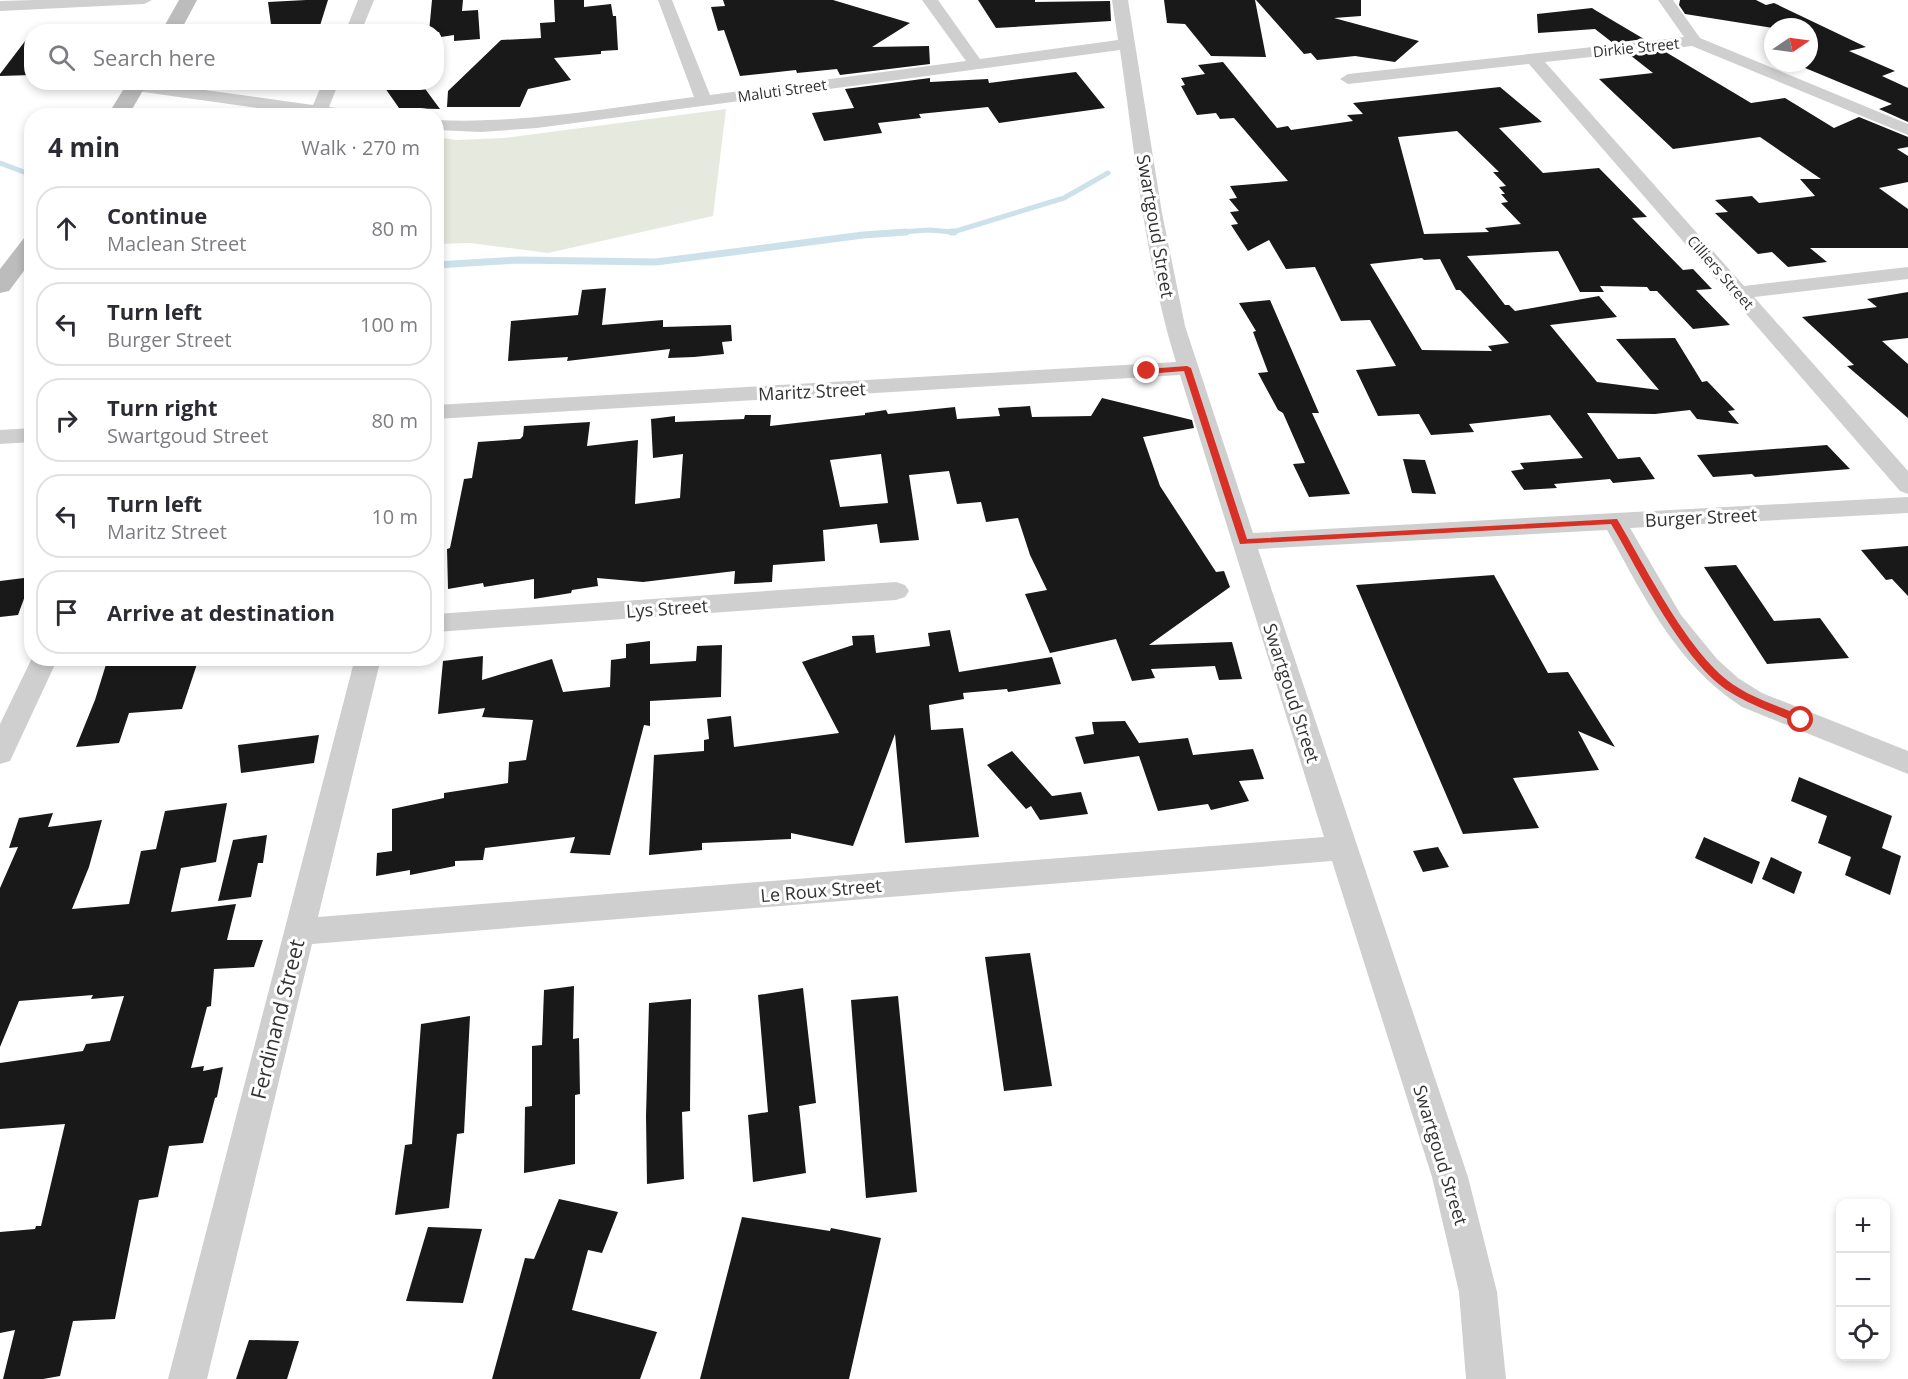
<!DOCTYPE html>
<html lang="en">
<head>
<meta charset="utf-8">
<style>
  :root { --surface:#fff; --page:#f7f7f7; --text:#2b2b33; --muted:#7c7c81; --line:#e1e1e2 }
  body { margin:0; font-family:"Open Sans",sans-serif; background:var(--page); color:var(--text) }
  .controls { position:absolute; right:18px; bottom:18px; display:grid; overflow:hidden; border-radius:12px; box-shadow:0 3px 9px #0003 }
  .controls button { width:54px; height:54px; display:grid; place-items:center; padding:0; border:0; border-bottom:2px solid var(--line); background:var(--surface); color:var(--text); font:30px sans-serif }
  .compass { position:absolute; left:1764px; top:18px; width:54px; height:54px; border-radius:50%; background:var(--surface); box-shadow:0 3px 9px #0003; rotate:77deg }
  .stop { position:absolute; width:18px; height:18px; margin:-14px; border:4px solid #d93025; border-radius:50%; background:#fff }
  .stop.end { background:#d93025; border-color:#fff; box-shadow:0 2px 6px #0008 }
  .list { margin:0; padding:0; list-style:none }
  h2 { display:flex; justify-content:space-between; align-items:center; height:78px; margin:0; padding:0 24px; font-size:26px }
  h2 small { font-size:20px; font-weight:400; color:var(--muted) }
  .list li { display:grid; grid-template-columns:39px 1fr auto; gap:18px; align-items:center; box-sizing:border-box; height:84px; margin:0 12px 12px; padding:0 12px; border:2px solid var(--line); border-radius:24px }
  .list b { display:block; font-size:22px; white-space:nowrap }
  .list p { margin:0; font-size:20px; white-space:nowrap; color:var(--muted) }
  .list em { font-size:20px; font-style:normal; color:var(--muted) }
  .icon { flex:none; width:33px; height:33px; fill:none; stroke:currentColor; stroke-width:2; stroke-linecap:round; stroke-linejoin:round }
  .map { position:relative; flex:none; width:1908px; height:1379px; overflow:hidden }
  .search { position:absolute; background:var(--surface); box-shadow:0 3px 9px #0003; left:24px; top:24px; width:420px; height:66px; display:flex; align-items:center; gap:15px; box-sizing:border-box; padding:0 21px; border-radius:24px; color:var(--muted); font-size:22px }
  .panel { position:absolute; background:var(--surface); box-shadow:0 3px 9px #0003; left:24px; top:108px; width:420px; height:558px; border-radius:24px }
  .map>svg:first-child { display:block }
  .green { fill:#e6eade }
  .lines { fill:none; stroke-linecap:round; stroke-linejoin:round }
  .stream-far1 { stroke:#cce1ea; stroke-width:5 }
  .stream { stroke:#cce1ea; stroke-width:7 }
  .building { fill:#191919; fill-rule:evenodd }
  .minor { fill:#cfcfcf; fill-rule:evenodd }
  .secondary { fill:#bcbcbc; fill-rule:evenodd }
  .route { fill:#d93025 }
  .labels { text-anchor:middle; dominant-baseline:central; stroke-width:6; stroke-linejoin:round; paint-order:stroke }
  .far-street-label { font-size:15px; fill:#323232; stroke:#fff }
  .street-label { font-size:18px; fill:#323232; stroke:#fff }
  .near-street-label { font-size:21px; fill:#323232; stroke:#fff }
</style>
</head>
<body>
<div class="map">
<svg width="1908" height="1379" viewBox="0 0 1908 1379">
  <rect width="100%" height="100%" fill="#fff"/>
  <path class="green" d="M726,109l-13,107 -165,37 -78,-10 -33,1v-107l19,3 48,-2z"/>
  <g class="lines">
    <g class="stream-far1">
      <path d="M0,163l32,12"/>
      <path d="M886,233l44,-3 23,2 111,-34 44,-25"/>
    </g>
    <g class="stream">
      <path d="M951,232h3"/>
      <path d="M436,265l82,-5 138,2 207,-27 43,-3"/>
    </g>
  </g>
  <g class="building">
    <path d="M306,0h22l-10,32h-46l-4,-30z"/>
    <path d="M432,0h31l-1,11 16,-1 2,29 -26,2v-6l-13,2 -2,-5h-10z"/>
    <path d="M554,0h30v7l27,-3 2,12h3l2,34 -17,1v3l-47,4 17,22 -43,9 -8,18h-73l1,-16 53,-51 40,-2 -1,-15 15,-1z"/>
    <path d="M723,0h110l77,23 -38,24 57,-1 1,18 -90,11 -3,-6 -40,4 -1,-3 -56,6 -16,-46 -6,1 -7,-24 14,-1z"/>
    <path d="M978,0h57v2l75,-1 1,20 -115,7z"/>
    <path d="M1164,0h91l11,57 -55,-1 -26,-32 -18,-1z"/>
    <path d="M1256,0h105v16l-27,2 85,23 -24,21 -40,-6 -38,4 -6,-7 -7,1z"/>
    <path d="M1680,0h76l10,5 8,-2 92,44 -17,4 46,20 -13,5 26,12v34l-29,-13 13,-5 -99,-41h16v-36l-36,1 -88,-14 -6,-9z"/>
    <path d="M1592,8l3,2 49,29 -31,4 -18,-14 -57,4 -1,-19z"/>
    <path d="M32,32v43l-32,1v-2z"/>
    <path d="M1664,51l87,52 34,-5 49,30 25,-11 49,20v10l-11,2 11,7v26l-29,6 29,21v39h-98l17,14 -39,5 -16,-15 -14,2 -43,-41 13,-1 -13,-12 37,-4 7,7 56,-7 -15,-17h21l-61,-42 -87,12 -74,-70 54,-6 -23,-18z"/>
    <path d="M1223,62l54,66 11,-2 3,4 62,-9 -6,-6 16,-1 -10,-11 147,-16 42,35 -43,6 44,45 56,-5 48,49 -15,1 51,52 10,-1 19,20 -16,1 34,35 -37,4 -36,-38h-7l-3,-4 -47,-1 4,6h-24l-22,-41 -91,5 38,49h4l6,6 84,-15 18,21 -67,8 47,57 62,8 -43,-51 59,-1 27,44 5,-1 28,29 -7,1 11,13 -42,-5 -7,-9 -35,4 -68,-1 31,46 22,-2 15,22 -42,4 -3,-4 -56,5 3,4 -33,2 -13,-19 13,-2 -4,-6 63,-5 -33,-43 -81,9 5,8 -43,3 -12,-21 -41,2 -22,-46 40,-4 -26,-46 -29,1 -26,-54 -29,2 -17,-29 -21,11 -17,-26 7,-1 -8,-12 9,-1 -10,-12 8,-1 -7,-12 58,-5 -54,-63 -14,1 -4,-6 -19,2 -16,-29 4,-1 -4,-7 24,-4 -7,-9zM1457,131l42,41h-6l13,14 -7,1 6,7h-4l7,8 -7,1 20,21 -36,4 4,4 -65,2 -26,-97zM1422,258l2,2 16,-1 16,31h4l49,53 -21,3 4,5 -70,-1 -52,-86z"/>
    <path d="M1076,72l29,36 -106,15 -11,-16 -69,7 2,4 -43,5 4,10 -58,8 -12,-28 42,-5 -9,-19 85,-11v4l58,-3 1,4z"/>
    <path d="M387,82h33l20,27 -41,-1 -14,-20 6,-1z"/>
    <path d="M606,288l-4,37 61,-5v7l68,-2 1,16 -10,1 2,12 -30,3 -26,1 2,-9 -103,12 1,-4 -60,4 3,-40 67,-6 4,-25z"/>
    <path d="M1908,292v46l-26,3 26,23v54l-61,-52 7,-1 -52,-48 75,-10 -10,-8z"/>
    <path d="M1270,300l49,113h-7l38,81 -41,3 -16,-33 12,-1 -22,-50 -5,-3 -20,-37 10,-1 -15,-40 3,-1 -17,-28z"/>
    <path d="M1102,398l90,22 2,8 -51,9 17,49 56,86 8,-1 6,16 -81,58 83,-3 10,37 -23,1 -4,-14 -64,3 4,9 -23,3 -16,-42 -66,14 -25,-59 22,-4 -17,-35 -12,-37 -32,4 -5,-20 -24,2 -8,-33 -40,4 10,65 -39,3 -3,-19 -54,6 2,31 -52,4 -1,17 -38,2 1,-13 -92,11 -46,-4 1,8 -26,4 -1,3 -37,6v-20l-50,8 -1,-4 -35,6 -1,-40 3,-1 14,-69 8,-1 6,-36 42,-3 3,-3 1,-10 66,-4 -3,24 51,-6 -3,64 45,-6 3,-44 -30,4 -2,-39 24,-3v6l69,-3 1,-4h26l-1,11 95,-11v-2l21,-3 2,4 67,-7 2,12 43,-3 -2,-8 32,-2 2,11 59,-1zM881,454l7,49 -48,4 -10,-47z"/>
    <path d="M1827,445l23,24 -95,8 -3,-3 -39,3 -16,-22z"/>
    <path d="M1403,459l22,1 11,34 -24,-1z"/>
    <path d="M1908,546v50l-16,-17 -6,1 -25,-30z"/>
    <path d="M1736,565l38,56 46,-3 29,40 -82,6 -63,-97z"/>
    <path d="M1494,575l54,98 20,-1 47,75 -37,-16 21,39 -86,8 26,50 -76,6 -107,-249z"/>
    <path d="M32,577l-14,38 -18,2v-36z"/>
    <path d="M950,630l9,42 93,-15 9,27 -53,8 -1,-3 -44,4 1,6 -35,6 2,25 32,-2 16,109 -74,6 -10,-109 -42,112 -62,-13v6l-89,4v7l-53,5 5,-100 50,-4v-11l5,-1 -2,-20 24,-3 3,31 105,-14 -37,-71 51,-17 -1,-9 22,-1 2,18 54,-7 -2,-13z"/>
    <path d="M650,641v23l46,-3 1,-15 25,-1 -1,52 -71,4v25l-6,-1 -34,130 -40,-2 5,-16 -90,11 -2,12 -28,1v5l-45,9v-5l-34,6 1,-23 15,-2v-42l52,-11v-5l64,-10 1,-21 17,-2 7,-40 -51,-3 3,-9 -47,6 5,-53 40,-5 -1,24 70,-21 11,33 47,-5 1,-27 15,-2v-14z"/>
    <path d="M108,658h91l-17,51 -53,4 -10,30 -43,4 19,-47z"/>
    <path d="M1125,721l14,22 49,-5 5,17 60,-6 11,30 -25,2 10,20 -38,9 -3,-6 -50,7 -19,-55 -55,8 -9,-27 19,-3 -2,-12z"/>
    <path d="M319,735l-5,28 -73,10 -3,-28z"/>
    <path d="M1012,751l40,45 29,-4 7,22 -48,6 -9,-14 -5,3 -39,-44z"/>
    <path d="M1799,777l93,39 -10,32 19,8 -11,39 -45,-20 6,-18 -33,-14 9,-27 -36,-15z"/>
    <path d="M227,803l-11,59 -35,6 -10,44 65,-8 -9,36h36l-9,27 -40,2 -3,37 -4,1 -16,61 13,-2 -1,5 20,-4 -6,30 -2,1 -12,45 -34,3 -11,51 -19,3 -24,119 -42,2 -13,55 -17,3h-40l12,-49 -15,3v-101l35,-3 1,-3h5l24,-102 -65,5v-66l83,-12 3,-7 24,-3 14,-45 -33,3 2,-4 -74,6 -19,46v-159l18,-41 -9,1 10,-30 34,-5 -5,14 54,-7 -13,47 -17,42 57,-5 12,-53 15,-2 9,-38z"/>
    <path d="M267,835l-4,28h-5l-7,34 -33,4 15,-61z"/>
    <path d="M1704,837l56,25 -8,22 -57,-26z"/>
    <path d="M1438,847l11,20 -26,5 -10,-21z"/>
    <path d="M1771,857l31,15 -8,22 -32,-15z"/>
    <path d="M1030,953l22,133 -48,5 -19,-134z"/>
    <path d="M574,986l-1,53 6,-1 1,56 -5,1v69l-51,9 1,-66 7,-1v-60l10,-1 2,-55z"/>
    <path d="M803,988l13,115 -17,3 7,67 -53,9 -5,-67 20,-3 -10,-117z"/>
    <path d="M898,996l19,196 -51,6 -15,-198z"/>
    <path d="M691,999l-1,112 -8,1 2,67 -37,5 -1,-68 3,-113z"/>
    <path d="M470,1016l-6,117 -7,1 -8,74 -54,7 10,-70 7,-1 9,-120z"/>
    <path d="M559,1199l59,13 -16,41 -14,-3 -16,60 85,22 -17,47h-148l33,-121 9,1z"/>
    <path d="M742,1217l88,14 1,-3 50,10 -32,141h-149z"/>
    <path d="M428,1227l54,2 -19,74 -57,-2z"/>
    <path d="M249,1340l50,1 -12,38h-51z"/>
  </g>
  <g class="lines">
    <g class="minor">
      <path d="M35,0h117l-8,4 -144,7v-10z"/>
      <path d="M358,0h16l-13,32h-16z"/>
      <path d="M658,0h14l38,95 256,-34 -44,-61h16l42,59 138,-19 -6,-40h16l34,213 23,113 68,207 655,-36v16l-278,15 51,87 36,44 21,19 24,15 146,58v23l-166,-67c-67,-44 -97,-109 -135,-177l-349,19 210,628 29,115 9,87h-40l-7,-87 -27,-115 -100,-316 -1020,83 -105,435h-39l187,-721h26l-63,259 1006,-80 -144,-462 -744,44v-14l740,-43c-31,-100 -41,-208 -56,-312l-583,78 -56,4 -45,-2v-10c87,4 172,-12 258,-23z"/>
      <path d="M1658,0h15l27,38 208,86v11l-216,-89 -147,16 199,224 164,-19v12l-154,18 154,174v23l-8,-3 -371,-427 -181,20 -8,-5 8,-5 336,-37z"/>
      <path d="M130,83l17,-1 166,23 10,-23h16l-10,25 28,4 8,5h-49l-180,-25 -8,-5z"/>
      <path d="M32,428v14l-32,2v-14z"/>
      <path d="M896,582l9,3 4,6 -4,6 -9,3 -460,32v-18z"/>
      <path d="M32,658h26l-48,103 -10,3v-40z"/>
    </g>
    <g class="secondary">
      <path d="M179,0h18l-17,32h-19z"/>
      <path d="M128,82h20l-20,34h-21z"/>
      <path d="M32,236v24l-23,31 -9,2v-24l24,-31z"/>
    </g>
  </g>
  <path class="route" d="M1187,366l4,2 56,171 370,-20c29,48 73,139 120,168 20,13 45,20 67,30v6h-7c-22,-10 -47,-18 -67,-31 -46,-28 -91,-121 -119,-168l-371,20 -56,-173 -37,3 -4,-3 4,-2z"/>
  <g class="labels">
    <g class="far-street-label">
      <text transform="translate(1636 47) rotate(-6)">Dirkie Street</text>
      <text transform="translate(782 90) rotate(-8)">Maluti Street</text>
      <text transform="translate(1721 272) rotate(49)">Cilliers Street</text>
    </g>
    <g class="street-label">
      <text transform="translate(1156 226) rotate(80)">Swartgoud Street</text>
      <text transform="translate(812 391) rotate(-3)">Maritz Street</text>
      <text transform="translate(1701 517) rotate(-3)">Burger Street</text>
      <text transform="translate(667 608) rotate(-4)">Lys Street</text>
      <text transform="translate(1292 693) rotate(72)">Swartgoud Street</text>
      <text transform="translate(821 890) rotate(-5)">Le Roux Street</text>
      <text transform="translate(1441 1155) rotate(73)">Swartgoud Street</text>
    </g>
    <g class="near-street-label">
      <text transform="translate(277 1019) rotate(-76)">Ferdinand Street</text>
    </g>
  </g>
</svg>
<div class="controls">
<button>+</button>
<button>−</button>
<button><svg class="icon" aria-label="locate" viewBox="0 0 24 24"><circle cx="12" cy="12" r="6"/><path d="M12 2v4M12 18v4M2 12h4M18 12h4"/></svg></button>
</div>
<svg class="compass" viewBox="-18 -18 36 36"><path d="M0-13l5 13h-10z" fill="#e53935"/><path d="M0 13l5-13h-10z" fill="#7c7c81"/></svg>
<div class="stop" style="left:1801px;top:720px"></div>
<div class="stop end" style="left:1147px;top:371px"></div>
<div class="search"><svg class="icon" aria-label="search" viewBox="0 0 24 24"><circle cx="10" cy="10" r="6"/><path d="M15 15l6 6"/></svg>Search here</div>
<section class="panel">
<h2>4 min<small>Walk · 270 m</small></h2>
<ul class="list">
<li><svg class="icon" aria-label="ahead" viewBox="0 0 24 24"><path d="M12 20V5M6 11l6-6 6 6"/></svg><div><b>Continue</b><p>Maclean Street</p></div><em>80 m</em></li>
<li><svg class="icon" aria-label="left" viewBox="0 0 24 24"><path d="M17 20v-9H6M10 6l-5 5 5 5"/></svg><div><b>Turn left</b><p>Burger Street</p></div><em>100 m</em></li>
<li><svg class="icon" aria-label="right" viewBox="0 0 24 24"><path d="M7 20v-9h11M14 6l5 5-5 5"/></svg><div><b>Turn right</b><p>Swartgoud Street</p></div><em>80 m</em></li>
<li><svg class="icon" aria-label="left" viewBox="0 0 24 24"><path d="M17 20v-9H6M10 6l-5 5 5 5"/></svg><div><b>Turn left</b><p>Maritz Street</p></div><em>10 m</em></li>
<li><svg class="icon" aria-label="arrive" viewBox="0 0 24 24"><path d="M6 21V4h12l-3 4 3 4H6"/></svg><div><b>Arrive at destination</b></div></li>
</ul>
</section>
</div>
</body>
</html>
